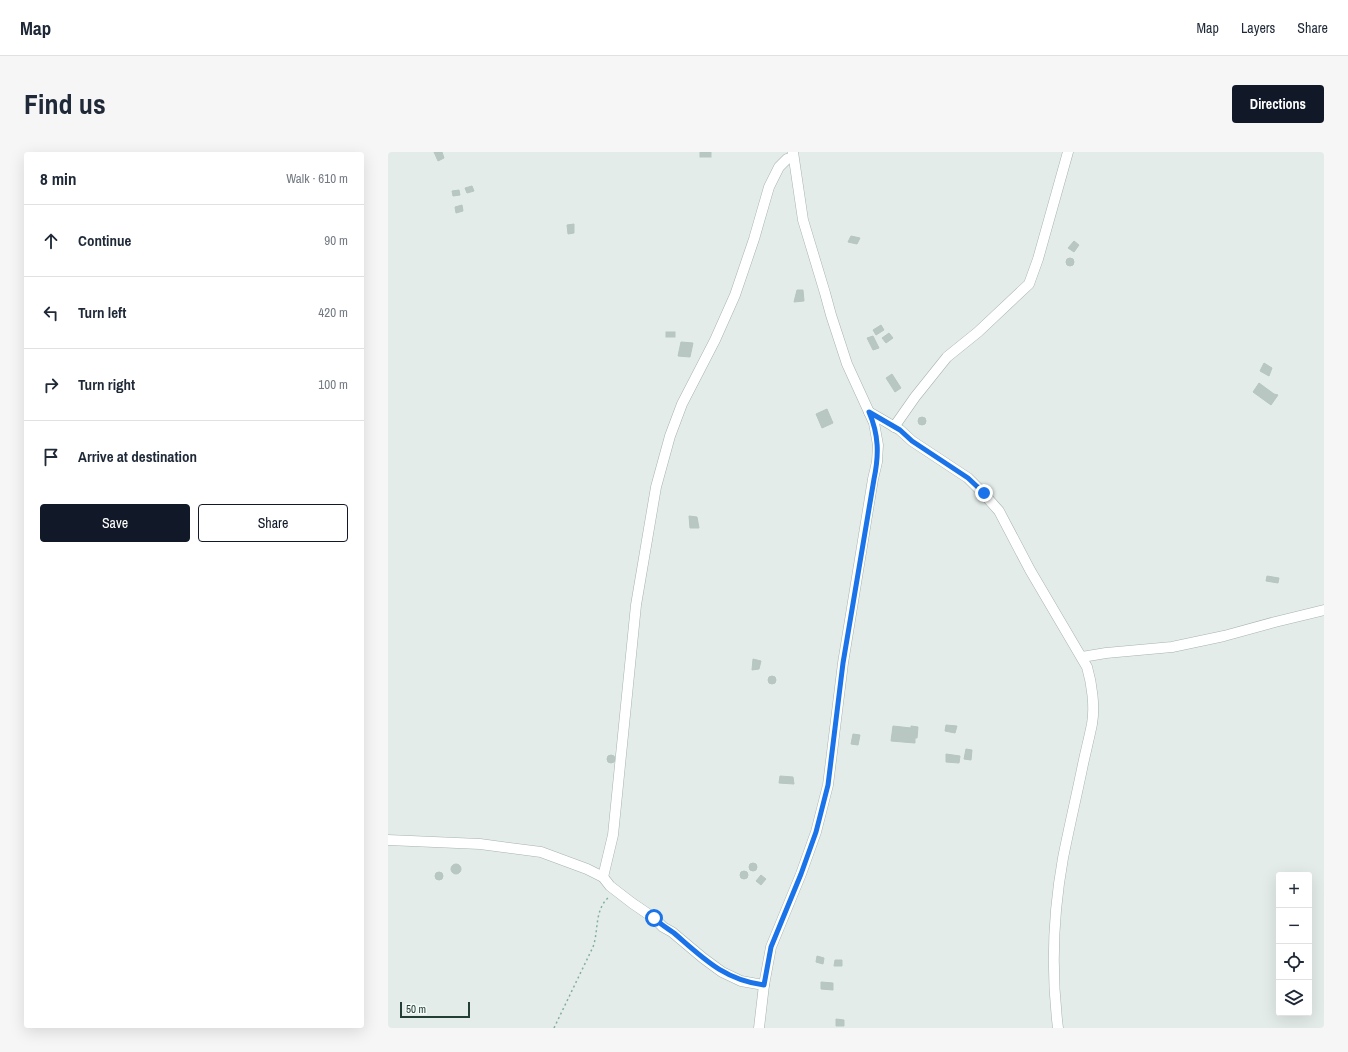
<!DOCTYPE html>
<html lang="en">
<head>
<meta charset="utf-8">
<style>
  :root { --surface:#fff; --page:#f6f6f7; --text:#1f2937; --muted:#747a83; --line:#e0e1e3; --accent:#111827 }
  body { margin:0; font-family:"Archivo Narrow",sans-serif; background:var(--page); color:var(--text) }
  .controls { position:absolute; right:12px; bottom:12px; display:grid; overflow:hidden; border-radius:4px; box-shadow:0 4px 16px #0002 }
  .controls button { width:36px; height:36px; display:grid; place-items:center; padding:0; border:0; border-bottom:1px solid var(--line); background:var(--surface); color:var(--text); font:20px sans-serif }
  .scale { position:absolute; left:12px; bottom:10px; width:70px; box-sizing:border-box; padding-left:4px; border:2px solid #233d37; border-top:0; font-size:11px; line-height:14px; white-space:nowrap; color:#233d37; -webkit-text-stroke:3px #f3f9f6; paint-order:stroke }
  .stop { position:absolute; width:12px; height:12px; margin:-9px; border:3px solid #1a73e8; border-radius:50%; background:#fff }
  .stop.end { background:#1a73e8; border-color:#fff; box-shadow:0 1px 4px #0008 }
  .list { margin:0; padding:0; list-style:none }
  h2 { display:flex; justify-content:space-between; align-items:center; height:52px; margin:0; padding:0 16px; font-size:17px }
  h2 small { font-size:13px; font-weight:400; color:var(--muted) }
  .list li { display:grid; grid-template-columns:26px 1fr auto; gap:12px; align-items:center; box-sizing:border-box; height:72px; padding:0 16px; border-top:1px solid var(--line) }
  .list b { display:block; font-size:15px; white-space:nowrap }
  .list em { font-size:13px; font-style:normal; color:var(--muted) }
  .actions { display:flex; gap:8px; padding:12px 16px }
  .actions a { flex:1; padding:9px 0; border:1px solid var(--accent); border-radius:4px; text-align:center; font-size:14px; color:var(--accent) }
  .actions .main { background:var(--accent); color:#fff }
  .icon { flex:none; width:22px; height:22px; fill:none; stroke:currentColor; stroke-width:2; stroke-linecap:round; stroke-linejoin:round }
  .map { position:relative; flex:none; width:936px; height:876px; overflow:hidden; border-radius:4px }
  header { display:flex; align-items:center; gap:24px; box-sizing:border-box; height:56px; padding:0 20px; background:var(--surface); border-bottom:1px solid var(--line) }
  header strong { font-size:19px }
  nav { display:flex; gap:22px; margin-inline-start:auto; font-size:14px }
  .intro { display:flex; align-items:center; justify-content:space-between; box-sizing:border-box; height:96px; padding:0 24px }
  h1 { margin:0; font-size:28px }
  .button { padding:10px 18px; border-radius:4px; background:var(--accent); color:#fff; font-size:14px; font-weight:700 }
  main { display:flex; gap:24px; padding:0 24px }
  aside { flex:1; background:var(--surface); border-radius:4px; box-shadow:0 4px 16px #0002 }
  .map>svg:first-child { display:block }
  .building { fill:#b8c7c2; stroke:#b6c6c0 }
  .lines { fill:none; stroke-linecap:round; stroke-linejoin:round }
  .minor-casing { stroke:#a6b4b0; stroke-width:11 }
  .path { stroke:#85aea3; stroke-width:1.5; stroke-dasharray:2 3; stroke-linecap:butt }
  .minor { stroke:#fff; stroke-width:10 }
  .route { stroke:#1a73e8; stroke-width:5 }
</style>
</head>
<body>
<header>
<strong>Map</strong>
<nav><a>Map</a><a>Layers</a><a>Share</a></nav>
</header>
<div class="intro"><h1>Find us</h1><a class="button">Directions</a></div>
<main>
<aside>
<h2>8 min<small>Walk · 610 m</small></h2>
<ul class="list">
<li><svg class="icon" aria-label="ahead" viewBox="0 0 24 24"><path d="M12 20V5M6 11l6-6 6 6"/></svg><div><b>Continue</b></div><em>90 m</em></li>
<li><svg class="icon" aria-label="left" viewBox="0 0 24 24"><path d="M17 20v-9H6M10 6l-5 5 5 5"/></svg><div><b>Turn left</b></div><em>420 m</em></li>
<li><svg class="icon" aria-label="right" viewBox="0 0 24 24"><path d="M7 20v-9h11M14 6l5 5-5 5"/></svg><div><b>Turn right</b></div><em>100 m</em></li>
<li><svg class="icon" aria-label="arrive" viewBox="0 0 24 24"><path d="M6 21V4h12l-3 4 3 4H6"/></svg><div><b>Arrive at destination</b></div></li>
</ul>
<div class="actions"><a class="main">Save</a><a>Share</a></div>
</aside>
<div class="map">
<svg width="936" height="876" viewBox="0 0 936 876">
  <rect width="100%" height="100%" fill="#e3ece9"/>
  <g class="building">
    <path d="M46,0h8l2,6 -6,3z"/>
    <rect x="312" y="0" width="11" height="5"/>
    <path d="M84,34l2,5 -7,2 -2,-5z"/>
    <path d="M71,38l1,5 -7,1 -1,-5z"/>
    <path d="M74,53l1,6 -7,2 -1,-6z"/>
    <path d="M186,72v9l-6,1 -1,-9z"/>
    <path d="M463,84l9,2 -3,6 -9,-2z"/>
    <path d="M686,89l5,4 -5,7 -6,-4z"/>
    <circle cx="682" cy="110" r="4"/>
    <path d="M409,138h6l1,11 -10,1z"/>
    <path d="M493,173l3,5 -8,5 -3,-5z"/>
    <rect x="278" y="180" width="9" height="5"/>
    <path d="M501,181l4,5 -7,5 -4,-5z"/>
    <path d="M485,184l6,12 -6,2 -6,-12z"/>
    <path d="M293,190l12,1 -3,14 -12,-1z"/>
    <path d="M876,211l8,5 -3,8 -9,-5z"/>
    <path d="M504,222l9,14 -6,4 -9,-14z"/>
    <path d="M871,231l15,11 4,1 -7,10 -18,-13z"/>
    <path d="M439,257l6,14 -11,5 -6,-14z"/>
    <circle cx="534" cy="269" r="4"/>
    <path d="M301,364l8,1 2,11h-9z"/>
    <path d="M879,424l12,2 -1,5 -12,-2z"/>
    <path d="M365,507l8,2 -2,8 -7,1z"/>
    <circle cx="384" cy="528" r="4"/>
    <path d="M558,573l11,1 -2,7 -10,-2z"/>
    <path d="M505,574l18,2v-2l7,1 -1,11h-2v5l-24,-2z"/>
    <path d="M465,582l7,1 -2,10 -7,-1z"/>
    <path d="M578,597l6,1 -1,10 -7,-1z"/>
    <path d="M558,602l14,2 -1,7 -13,-1z"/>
    <circle cx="223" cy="607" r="4"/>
    <path d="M392,624l13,1 1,7 -15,-1z"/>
    <circle cx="365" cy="715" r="4"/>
    <circle cx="68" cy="717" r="5"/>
    <circle cx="356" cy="723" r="4"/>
    <circle cx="51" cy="724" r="4"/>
    <path d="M373,723l5,4 -5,6 -5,-4z"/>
    <path d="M429,804l7,2 -1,6 -7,-2z"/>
    <path d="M447,808h7v6h-8z"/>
    <path d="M433,830l12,1v7l-12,-1z"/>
    <path d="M448,867l8,1v6h-8z"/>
  </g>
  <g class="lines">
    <defs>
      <g id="minor">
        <path d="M481,260l31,18 12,11 56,37 15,15 16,18 31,59 57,97c5,17 8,40 5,57 -3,15 -7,30 -10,45 -6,29 -13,59 -19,89 -10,56 -12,114 -5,170"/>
        <path d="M506,275l21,-30 32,-40 31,-25 51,-48 9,-25 30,-107"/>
        <path d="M694,505l24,-4 66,-6 52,-11 51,-14 49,-12"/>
        <path d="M0,688l92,4 61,8 46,17 16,8 7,9 22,17 22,15 9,9 9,5 31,26 19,14 19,9 23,4"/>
        <path d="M215,725l10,-42 23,-230 20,-118 14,-51 12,-32 33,-64 20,-45 19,-56 15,-52 10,-20 8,-8 6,-2"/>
        <path d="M371,876l5,-43 7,-38 30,-73 15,-42 12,-47 15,-122 30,-184 4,-17 1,-17 -4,-22 -27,-59 -16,-49 -6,-22 -22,-73 -10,-68"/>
      </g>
    </defs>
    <use href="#minor" class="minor-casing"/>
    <path class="path" d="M166,876l39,-81c6,-17 1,-37 16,-50"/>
    <use href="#minor" class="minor"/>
  </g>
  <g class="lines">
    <path class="route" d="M266,766c6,6 13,10 20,15 29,25 50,47 90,52l7,-38 30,-73 15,-42 12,-47 15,-122 31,-184c5,-24 5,-44 -5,-67l31,18 12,11 56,37 16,15"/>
  </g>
</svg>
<div class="controls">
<button>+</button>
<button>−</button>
<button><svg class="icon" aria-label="locate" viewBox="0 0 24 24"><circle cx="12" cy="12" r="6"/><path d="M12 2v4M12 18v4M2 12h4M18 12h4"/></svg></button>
<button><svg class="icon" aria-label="layers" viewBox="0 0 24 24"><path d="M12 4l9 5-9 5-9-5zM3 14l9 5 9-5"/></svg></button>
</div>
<div class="scale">50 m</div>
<div class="stop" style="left:266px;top:766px"></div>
<div class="stop end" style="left:596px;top:341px"></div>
</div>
</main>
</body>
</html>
